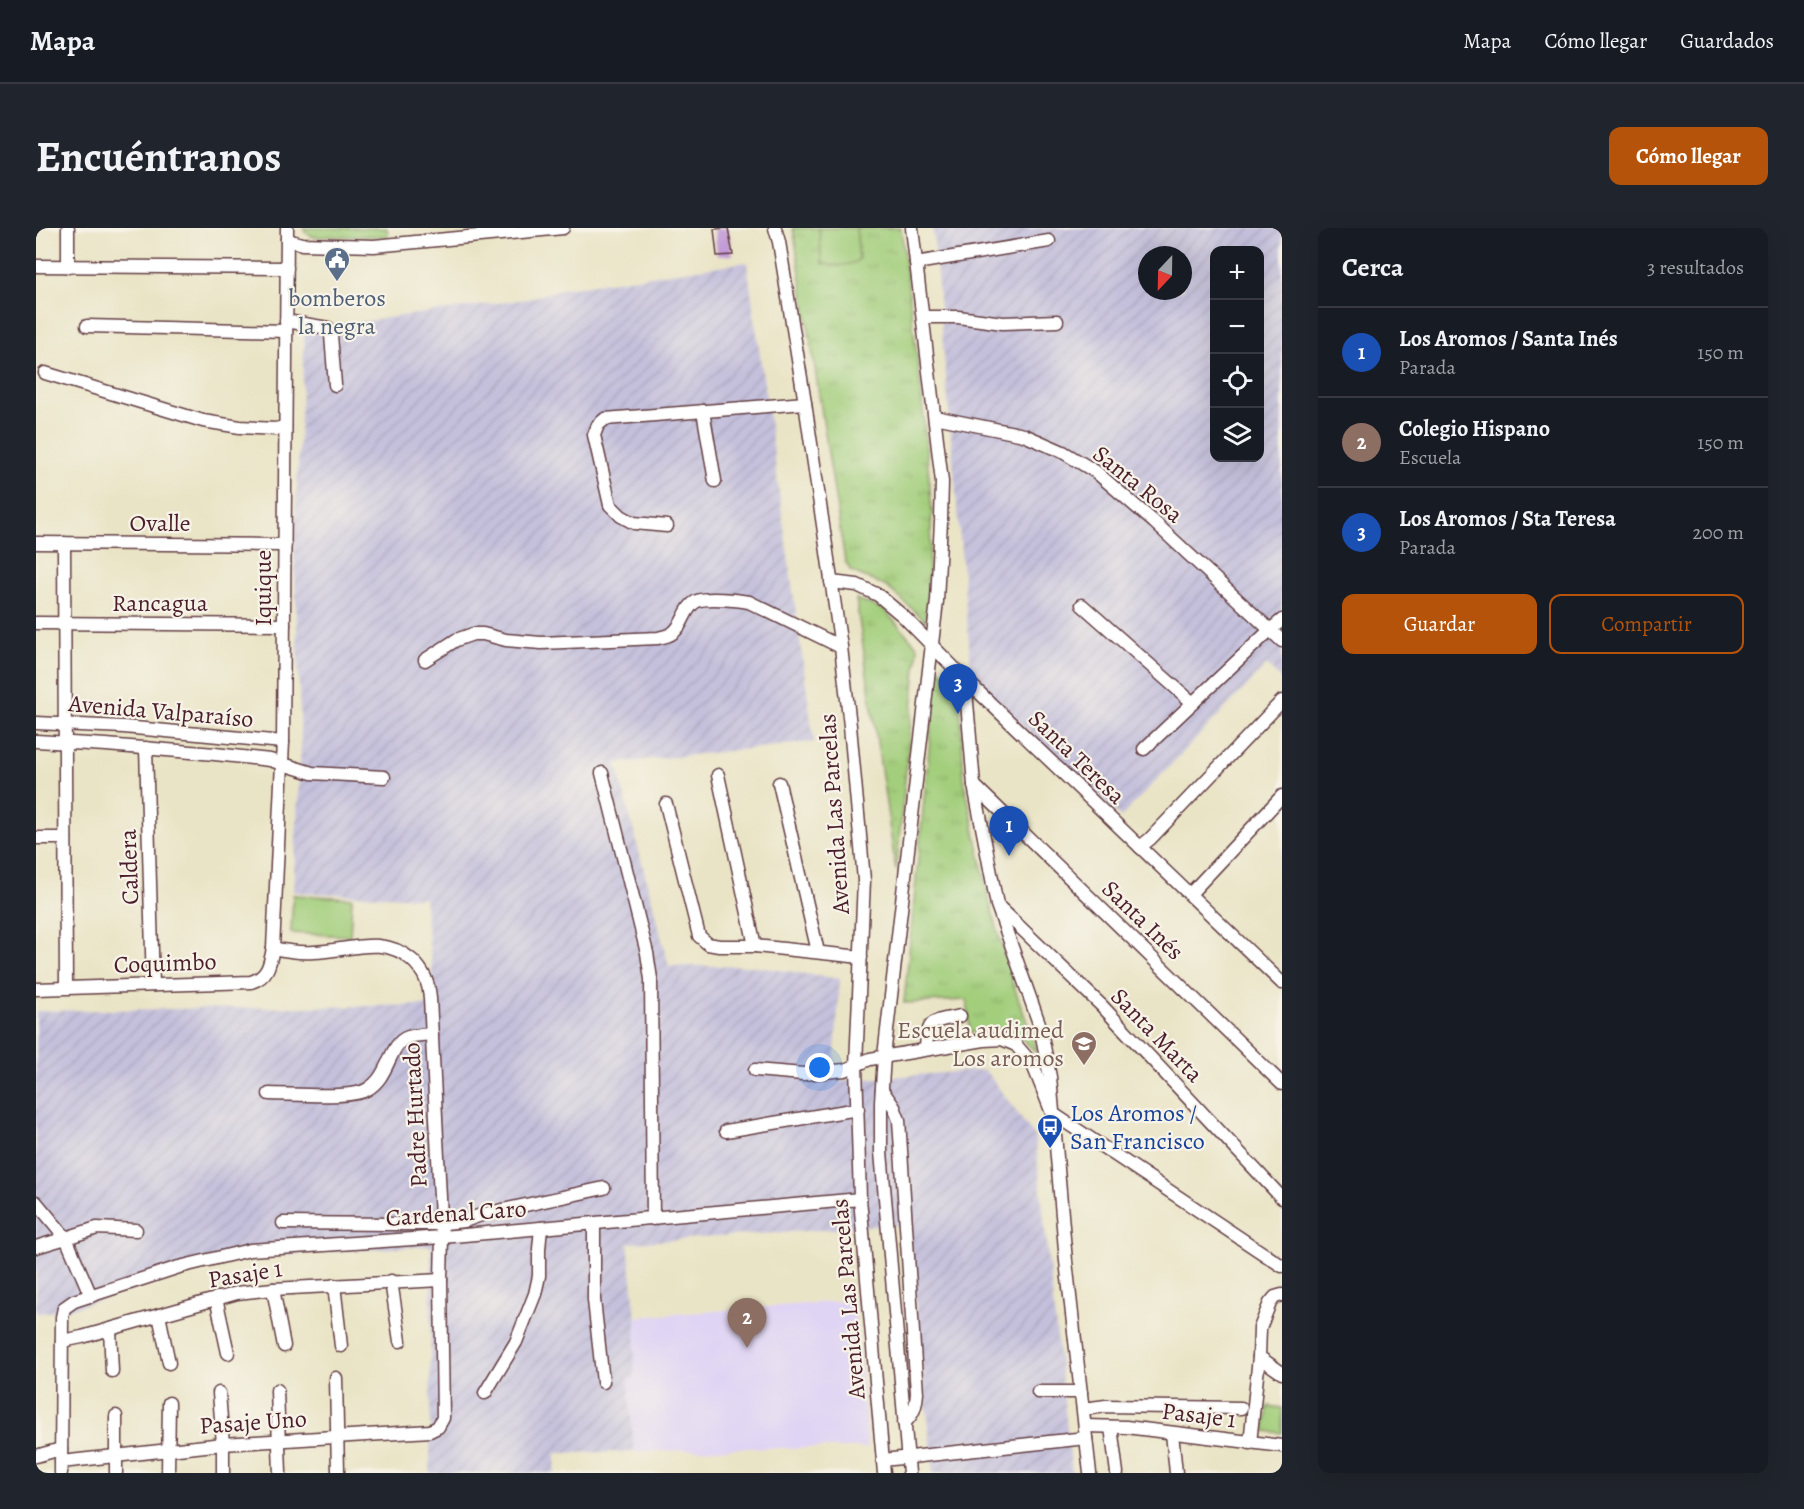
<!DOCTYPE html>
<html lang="es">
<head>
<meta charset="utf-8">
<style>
  :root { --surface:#171b24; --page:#20242c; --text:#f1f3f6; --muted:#9ea1a6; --line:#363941; --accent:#b45309 }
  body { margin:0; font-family:Alegreya,serif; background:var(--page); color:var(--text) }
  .controls { position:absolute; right:18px; top:18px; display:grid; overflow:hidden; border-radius:12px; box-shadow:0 6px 24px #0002 }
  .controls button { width:54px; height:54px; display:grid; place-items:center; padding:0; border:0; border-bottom:2px solid var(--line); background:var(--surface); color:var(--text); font:30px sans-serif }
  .compass { position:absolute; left:1102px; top:18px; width:54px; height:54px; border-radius:50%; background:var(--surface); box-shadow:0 6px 24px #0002; rotate:202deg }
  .you { position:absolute; left:784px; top:840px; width:21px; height:21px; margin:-15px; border:4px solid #fff; border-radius:50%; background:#1a73e8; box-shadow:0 0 0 9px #1a73e833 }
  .badge { display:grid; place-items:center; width:39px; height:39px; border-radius:50%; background:var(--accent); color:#fff; font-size:20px; font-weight:700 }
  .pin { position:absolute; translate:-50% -50px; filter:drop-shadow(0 2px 3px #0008) }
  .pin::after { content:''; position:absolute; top:32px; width:21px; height:18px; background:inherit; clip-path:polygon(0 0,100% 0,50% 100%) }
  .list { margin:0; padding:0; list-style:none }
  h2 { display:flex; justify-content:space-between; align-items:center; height:78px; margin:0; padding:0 24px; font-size:26px }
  h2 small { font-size:20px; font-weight:400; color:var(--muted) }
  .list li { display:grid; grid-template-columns:39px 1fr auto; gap:18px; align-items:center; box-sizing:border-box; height:90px; padding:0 24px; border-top:2px solid var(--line) }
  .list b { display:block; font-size:22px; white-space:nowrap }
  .list p { margin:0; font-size:20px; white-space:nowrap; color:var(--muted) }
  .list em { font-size:20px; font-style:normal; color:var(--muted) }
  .actions { display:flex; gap:12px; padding:18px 24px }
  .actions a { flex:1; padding:14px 0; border:2px solid var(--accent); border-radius:12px; text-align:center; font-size:21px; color:var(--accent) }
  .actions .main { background:var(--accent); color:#fff }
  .icon { flex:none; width:33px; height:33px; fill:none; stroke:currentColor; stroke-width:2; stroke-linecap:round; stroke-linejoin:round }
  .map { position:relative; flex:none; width:1246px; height:1245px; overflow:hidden; border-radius:12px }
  header { display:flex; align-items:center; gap:36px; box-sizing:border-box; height:84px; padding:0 30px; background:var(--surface); border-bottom:2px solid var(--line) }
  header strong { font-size:28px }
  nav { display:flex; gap:33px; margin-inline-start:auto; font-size:21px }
  .intro { display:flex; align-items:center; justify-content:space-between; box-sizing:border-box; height:144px; padding:0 36px }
  h1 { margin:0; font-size:42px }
  .button { padding:15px 27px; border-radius:12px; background:var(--accent); color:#fff; font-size:21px; font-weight:700 }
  main { display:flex; gap:36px; padding:0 36px }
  aside { flex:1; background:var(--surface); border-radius:12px; box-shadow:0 6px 24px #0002 }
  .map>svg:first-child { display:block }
  .built { fill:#e0d4f4 }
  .industrial { fill:url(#industrial-furrows); fill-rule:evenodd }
  .grass { fill:url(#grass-tufts); stroke:#767653; stroke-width:1.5 }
  .garden { fill:#a3ce7b; stroke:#767653; stroke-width:1.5 }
  .building { fill:#c097d6 }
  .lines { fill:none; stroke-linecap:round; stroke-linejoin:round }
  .minor-casing { stroke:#623d42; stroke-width:15 }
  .minor { stroke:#fff; stroke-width:12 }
  .labels { text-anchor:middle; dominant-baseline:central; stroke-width:4.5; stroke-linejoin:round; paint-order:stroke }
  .service-label { font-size:24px; fill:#4e5e75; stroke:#f7f3e8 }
  .street-label { font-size:24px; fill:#4a1f2b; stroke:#f7f3e8 }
  .education-label { font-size:24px; fill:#785e54; stroke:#f7f3e8; text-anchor:end }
  .transit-label { font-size:24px; fill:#164399; stroke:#f7f3e8; text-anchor:start }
</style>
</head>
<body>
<header>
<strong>Mapa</strong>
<nav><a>Mapa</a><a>Cómo llegar</a><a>Guardados</a></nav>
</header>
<div class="intro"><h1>Encuéntranos</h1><a class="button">Cómo llegar</a></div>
<main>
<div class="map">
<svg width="1246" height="1245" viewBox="0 0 1246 1245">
  <defs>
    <pattern id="industrial-furrows" width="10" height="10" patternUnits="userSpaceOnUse" patternTransform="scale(1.5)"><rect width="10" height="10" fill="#c4c0db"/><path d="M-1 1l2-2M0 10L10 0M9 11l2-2" fill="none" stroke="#aaa5bc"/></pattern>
    <pattern id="grass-tufts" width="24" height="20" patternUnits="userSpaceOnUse" patternTransform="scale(1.5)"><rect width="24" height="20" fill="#a3ce7b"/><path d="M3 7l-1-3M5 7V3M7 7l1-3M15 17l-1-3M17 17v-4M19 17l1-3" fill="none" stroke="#8eb06a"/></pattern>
  </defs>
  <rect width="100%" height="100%" fill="#f7f3e8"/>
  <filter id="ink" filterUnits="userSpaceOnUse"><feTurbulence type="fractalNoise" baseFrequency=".0167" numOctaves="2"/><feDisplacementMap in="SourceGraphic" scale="12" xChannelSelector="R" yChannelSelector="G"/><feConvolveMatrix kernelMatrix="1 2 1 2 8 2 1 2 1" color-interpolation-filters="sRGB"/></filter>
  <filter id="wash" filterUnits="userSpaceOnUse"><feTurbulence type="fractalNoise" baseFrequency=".008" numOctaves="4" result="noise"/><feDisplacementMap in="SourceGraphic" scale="24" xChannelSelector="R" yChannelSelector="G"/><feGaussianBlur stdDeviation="1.35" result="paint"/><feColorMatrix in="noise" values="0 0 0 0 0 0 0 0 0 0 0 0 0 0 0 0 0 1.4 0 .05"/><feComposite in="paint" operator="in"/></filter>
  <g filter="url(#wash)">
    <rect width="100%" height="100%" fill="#eae4c6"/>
    <path class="built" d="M818,1072l14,148h-126l-108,4 -6,-72 6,-2 2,-61z"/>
    <g class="industrial">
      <path d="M897,0h349v452l-15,-15 -146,152 -149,-139zM1178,22h46v208h-46zM1111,27h36v36h-36z"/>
      <path d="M711,34l67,480 -198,21 53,203h83l88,13 -5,75 1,27 147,-11 6,5 46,62 37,336h-139l-25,-249 -280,19 8,74 -2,61 -6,2 6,72 -78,1 -1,20h-125l1,-227 -191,11 -174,53 -30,3v-302l400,-6 -12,-107 -131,-6 8,-149 -7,-198 11,-216 223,-30 33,-10z"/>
    </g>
    <g class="grass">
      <path d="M267,0h84l1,8 -74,1 -8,-4z"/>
      <path d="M757,0h108l20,162 11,122 -6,109 -39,-34 -36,-16 -6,-10z"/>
      <path d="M820,371l28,11 34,37 -22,224z"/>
      <path d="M901,440l22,16 5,96 26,124 23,80 26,71 -16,-15 -22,-11 -31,4 -3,-33 -63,3z"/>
    </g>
    <g class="garden">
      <path d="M783,0h37l3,31c-7,7 -27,8 -37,4z"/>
      <path d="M257,667l59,3 -2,38 -59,-3z"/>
      <path d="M1232,1178l14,2v25l-17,-2z"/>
    </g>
    <g id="blocks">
      <path class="building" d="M692,0l5,27 -16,1 -3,-27z"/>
    </g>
  </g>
  <g filter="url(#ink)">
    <use href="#blocks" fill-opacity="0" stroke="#623d42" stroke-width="1.5"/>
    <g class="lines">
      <defs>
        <g id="minor">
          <path d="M739,0l4,14 26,161 36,244 9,79 14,154 -8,185 4,134 24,274"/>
          <path d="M251,12l15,4 72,2 189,-18"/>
          <path d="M880,35l133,-22"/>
          <path d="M0,38l251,2"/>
          <path d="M32,39v-39"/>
          <path d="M887,89h35l45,6 54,-2"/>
          <path d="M250,93l42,7 3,7 4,50"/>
          <path d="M51,98l199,5"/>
          <path d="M9,145l158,48 37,6 35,2 10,-2"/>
          <path d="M667,183l12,70"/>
          <path d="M899,189l89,18 39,17 33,20 58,50 128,119"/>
          <path d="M631,298l-33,-3 -13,-7 -11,-11 -16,-70 4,-10 7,-6 200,-16"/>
          <path d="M0,315l249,2"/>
          <path d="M28,315l2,444"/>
          <path d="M795,354l26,3 21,10 25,21 62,63 317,304"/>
          <path d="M1046,377l111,98"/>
          <path d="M0,395l248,2"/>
          <path d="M389,432l31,-20 17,-6h10l23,6 35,3 117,-5c4,-1 10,-2 13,-4 13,-7 13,-27 26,-33 10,-4 41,-1 52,1l92,45"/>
          <path d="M929,451l9,106 23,120 43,121 10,51 16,184 24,212"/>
          <path d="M0,495l88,4 159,15"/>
          <path d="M0,513l70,4 109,9 55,6 42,13 72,4"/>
          <path d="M110,520l7,237"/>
          <path d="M1108,521l126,-119 12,-10"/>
          <path d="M566,545l45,180 4,26 2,240"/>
          <path d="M682,547l37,171"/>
          <path d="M743,555l39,169"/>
          <path d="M938,557l308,299"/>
          <path d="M630,576l33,132 9,8 11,2h36l106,11"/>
          <path d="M0,610h29"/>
          <path d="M1104,619l10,-8 132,-138"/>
          <path d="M1154,666l92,-98"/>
          <path d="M964,680l102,98 180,192"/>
          <path d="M0,761l215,-7c17,-5 19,-18 22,-34l10,-206 4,-514"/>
          <path d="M890,821c1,-31 7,-27 34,-33"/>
          <path d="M719,842l48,4 42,-4 25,-11 114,-19 18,-1 14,6 17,20 19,48 230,153"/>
          <path d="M846,862l12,17 5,13 18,273c-1,13 -3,21 -13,30"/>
          <path d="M233,866c22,0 80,5 97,-4 24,-12 22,-46 42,-53 7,-2 16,-2 24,-3"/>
          <path d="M690,903l132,-22"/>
          <path d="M0,974l30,36 -30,9"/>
          <path d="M247,995l109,1h43l29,-3 20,-7 120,-26"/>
          <path d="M558,996v76l9,82"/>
          <path d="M355,1053l9,60"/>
          <path d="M298,1057l7,61"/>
          <path d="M237,1061l11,57"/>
          <path d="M55,1068l-25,-58 31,-10 39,2"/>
          <path d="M180,1070l12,55"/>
          <path d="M123,1087l10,48"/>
          <path d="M74,1101l2,42"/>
          <path d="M26,1113l20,-4 155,-44 36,-4 168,-9"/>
          <path d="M1223,1129l23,16"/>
          <path d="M300,1150l2,95"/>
          <path d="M241,1162l3,83"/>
          <path d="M1002,1164h43"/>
          <path d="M183,1165l4,51v29"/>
          <path d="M449,1165l31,-51 19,-48 4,-18v-27l2,-21"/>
          <path d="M1047,1181l23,-3 135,2"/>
          <path d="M1049,1198l41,1 156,19"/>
          <path d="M1075,1199l6,46"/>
          <path d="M1136,1205l4,40"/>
          <path d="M1214,1215l9,-86 1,-29 10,-25 5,-6 7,-2"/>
          <path d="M0,1228l25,-7"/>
          <path d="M847,1232l203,-22"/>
          <path d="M25,1234l162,-18 207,-13 8,-4 5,-9 -2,-138 1,-43 -12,-239c-1,-15 -7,-28 -18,-38 -29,-26 -63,-9 -98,-8 -14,1 -28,-1 -41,-4"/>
          <path d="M25,1245l1,-156 2,-9 10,-7 105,-34 71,-17 192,-13 418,-38"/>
          <path d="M80,1245v-57"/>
          <path d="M132,1245l1,-70"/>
          <path d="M873,1245l-28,-321v-50l3,-46 53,-455 4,-80 1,-39 -30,-254"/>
        </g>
      </defs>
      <use href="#minor" class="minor-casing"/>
      <use href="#minor" class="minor"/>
    </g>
  </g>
  <defs>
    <symbol id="civic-pin" viewBox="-11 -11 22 30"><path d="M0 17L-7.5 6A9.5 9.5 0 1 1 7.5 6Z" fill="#5c6f8a" stroke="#f7f3e8"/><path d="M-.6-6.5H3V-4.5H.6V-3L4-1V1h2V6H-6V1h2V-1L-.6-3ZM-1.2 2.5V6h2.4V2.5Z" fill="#fff"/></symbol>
    <symbol id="school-pin" viewBox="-11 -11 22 30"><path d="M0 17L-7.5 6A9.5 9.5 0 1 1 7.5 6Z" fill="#8d6e63" stroke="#f7f3e8"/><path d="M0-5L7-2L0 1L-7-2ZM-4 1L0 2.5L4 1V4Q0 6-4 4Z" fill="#fff"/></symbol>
    <symbol id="bus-pin" viewBox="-11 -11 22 30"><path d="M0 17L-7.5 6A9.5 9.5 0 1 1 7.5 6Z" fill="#1a4fb4" stroke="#f7f3e8"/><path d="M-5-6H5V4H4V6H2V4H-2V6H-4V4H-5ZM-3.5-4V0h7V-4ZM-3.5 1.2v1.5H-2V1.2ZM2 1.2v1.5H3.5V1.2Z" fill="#fff"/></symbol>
  </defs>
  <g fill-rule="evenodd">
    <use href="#civic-pin" x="286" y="17" width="30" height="40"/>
    <use href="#school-pin" x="1033" y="801" width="30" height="40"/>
    <use href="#bus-pin" x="999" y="884" width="30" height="40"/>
  </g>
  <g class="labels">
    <g class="service-label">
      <text x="301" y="70">bomberos<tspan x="301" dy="28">la negra</tspan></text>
    </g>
    <g class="street-label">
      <text transform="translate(1102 256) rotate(39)">Santa Rosa</text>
      <text x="124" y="295">Ovalle</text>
      <text transform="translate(227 360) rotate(-90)">Iquique</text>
      <text x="124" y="375">Rancagua</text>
      <text transform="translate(125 483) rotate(5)">Avenida Valparaíso</text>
      <text transform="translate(1041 529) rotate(44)">Santa Teresa</text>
      <text transform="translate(798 586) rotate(-94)">Avenida Las Parcelas</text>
      <text transform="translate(93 639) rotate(-92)">Caldera</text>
      <text transform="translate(1107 692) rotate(44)">Santa Inés</text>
      <text transform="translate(129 735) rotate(-2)">Coquimbo</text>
      <text transform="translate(1121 807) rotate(46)">Santa Marta</text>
      <text transform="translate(379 887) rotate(-93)">Padre Hurtado</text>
      <text transform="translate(420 985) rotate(-4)">Cardenal Caro</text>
      <text transform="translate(209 1046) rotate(-9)">Pasaje 1</text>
      <text transform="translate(812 1071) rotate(-95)">Avenida Las Parcelas</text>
      <text transform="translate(1163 1187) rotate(7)">Pasaje 1</text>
      <text transform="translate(217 1194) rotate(-4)">Pasaje Uno</text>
    </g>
    <g class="education-label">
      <text x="1028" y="802">Escuela audimed<tspan x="1028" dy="28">Los aromos</tspan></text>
    </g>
    <g class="transit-label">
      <text x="1034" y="885">Los Aromos /<tspan x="1034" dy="28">San Francisco</tspan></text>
    </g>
  </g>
</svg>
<div class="controls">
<button>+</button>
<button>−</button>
<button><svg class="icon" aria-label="locate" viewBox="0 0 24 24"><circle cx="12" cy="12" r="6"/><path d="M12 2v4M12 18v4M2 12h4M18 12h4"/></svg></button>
<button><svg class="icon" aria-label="layers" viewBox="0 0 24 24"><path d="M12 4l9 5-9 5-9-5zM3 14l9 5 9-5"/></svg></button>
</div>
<svg class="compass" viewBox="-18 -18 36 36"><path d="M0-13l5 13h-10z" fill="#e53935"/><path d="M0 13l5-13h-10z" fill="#9ea1a6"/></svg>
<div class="you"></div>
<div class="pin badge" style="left:973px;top:628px;background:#1a4fb4">1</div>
<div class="pin badge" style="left:711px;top:1120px;background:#8d6e63">2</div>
<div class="pin badge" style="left:922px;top:486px;background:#1a4fb4">3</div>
</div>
<aside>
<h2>Cerca<small>3 resultados</small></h2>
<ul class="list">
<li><span class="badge" style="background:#1a4fb4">1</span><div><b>Los Aromos / Santa Inés</b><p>Parada</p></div><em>150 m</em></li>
<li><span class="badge" style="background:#8d6e63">2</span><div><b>Colegio Hispano</b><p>Escuela</p></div><em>150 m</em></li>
<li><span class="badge" style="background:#1a4fb4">3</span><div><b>Los Aromos / Sta Teresa</b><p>Parada</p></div><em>200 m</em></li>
</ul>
<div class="actions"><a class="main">Guardar</a><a>Compartir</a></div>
</aside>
</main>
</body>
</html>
